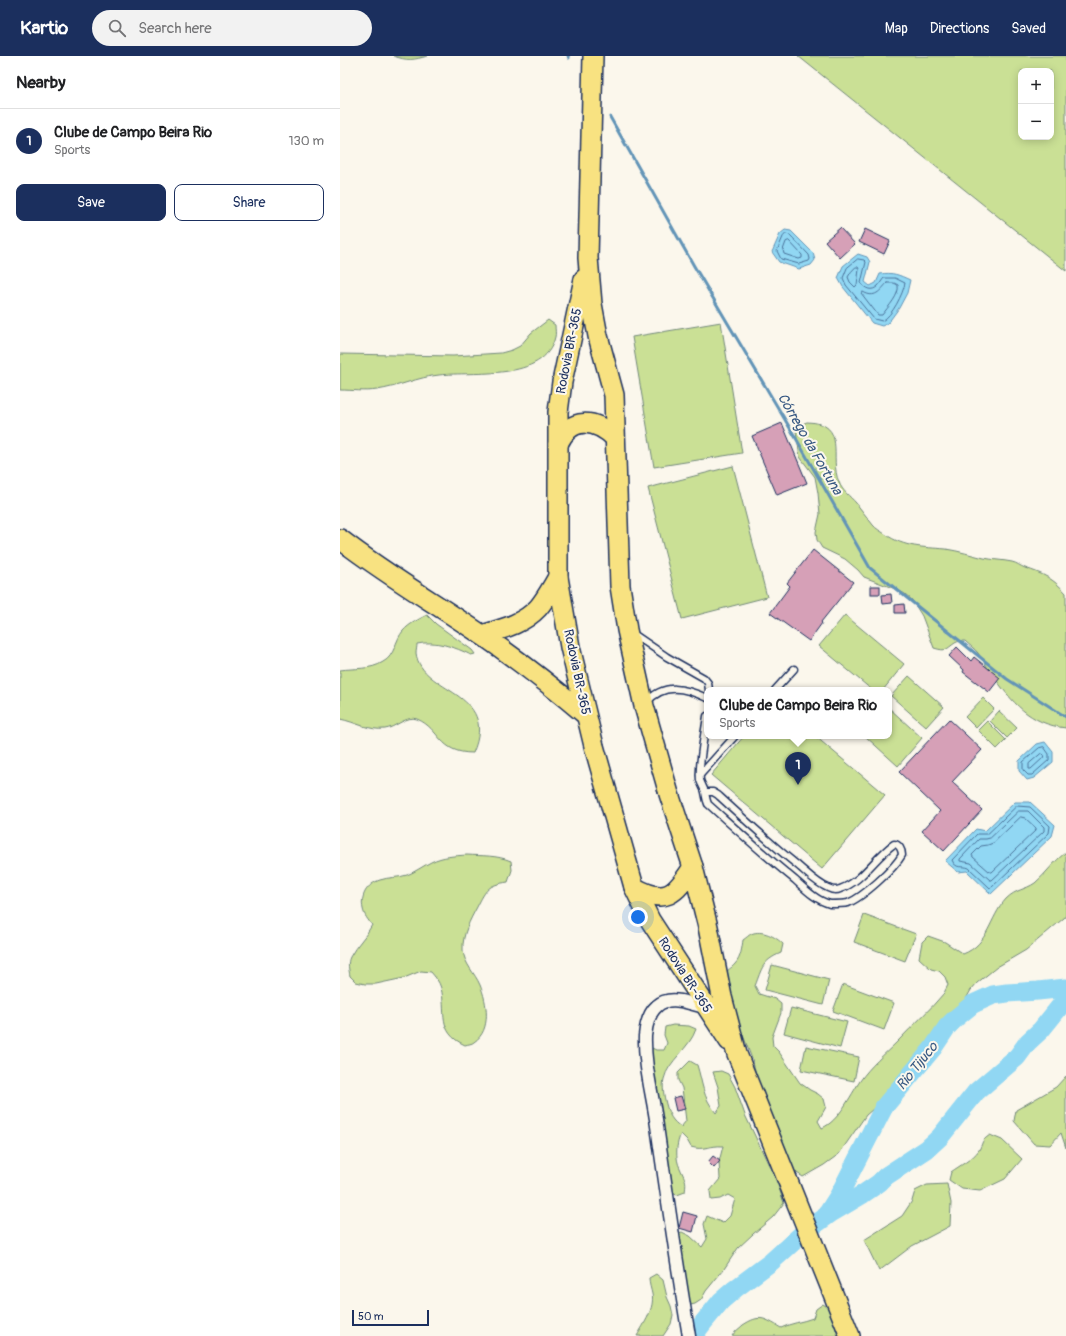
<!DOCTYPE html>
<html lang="en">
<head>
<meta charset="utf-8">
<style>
  :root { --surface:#fff; --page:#f2f2f2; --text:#202124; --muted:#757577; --line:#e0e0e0; --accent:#1b2f5e }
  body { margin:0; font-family:Pangolin,sans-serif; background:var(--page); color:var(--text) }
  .controls { position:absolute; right:12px; top:12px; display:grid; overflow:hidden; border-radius:8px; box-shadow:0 2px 10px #0003 }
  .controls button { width:36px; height:36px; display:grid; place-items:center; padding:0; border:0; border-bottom:1px solid var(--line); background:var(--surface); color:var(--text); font:20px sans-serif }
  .scale { position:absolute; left:12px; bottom:10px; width:77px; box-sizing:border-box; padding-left:4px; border:2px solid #1b2f5e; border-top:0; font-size:11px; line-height:14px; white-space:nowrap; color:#1b2f5e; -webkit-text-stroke:3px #fbf7ec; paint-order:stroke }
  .you { position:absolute; left:298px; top:861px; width:14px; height:14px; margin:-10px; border:3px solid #fff; border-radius:50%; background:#1a73e8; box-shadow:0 0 0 6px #1a73e833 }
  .badge { display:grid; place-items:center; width:26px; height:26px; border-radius:50%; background:var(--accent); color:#fff; font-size:13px; font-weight:700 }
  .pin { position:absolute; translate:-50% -33px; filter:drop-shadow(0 1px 2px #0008) }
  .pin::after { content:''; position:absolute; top:21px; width:14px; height:12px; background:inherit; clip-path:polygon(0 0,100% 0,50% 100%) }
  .popup { position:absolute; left:364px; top:631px; width:188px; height:52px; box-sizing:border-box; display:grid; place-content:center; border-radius:8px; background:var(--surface); filter:drop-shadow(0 1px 3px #0005); font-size:13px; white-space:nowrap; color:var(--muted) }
  .popup b { font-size:15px; color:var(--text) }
  .popup::after { content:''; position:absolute; left:50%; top:100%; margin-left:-8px; border:8px solid transparent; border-top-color:var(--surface) }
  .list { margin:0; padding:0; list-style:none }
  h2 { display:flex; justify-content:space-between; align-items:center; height:52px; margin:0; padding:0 16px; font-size:17px }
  h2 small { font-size:13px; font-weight:400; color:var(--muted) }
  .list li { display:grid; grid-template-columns:26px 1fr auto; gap:12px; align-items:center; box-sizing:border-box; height:64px; padding:0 16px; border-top:1px solid var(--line) }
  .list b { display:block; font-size:15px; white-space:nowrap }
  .list p { margin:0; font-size:13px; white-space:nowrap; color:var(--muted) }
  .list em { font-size:13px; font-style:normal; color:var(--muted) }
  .actions { display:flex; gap:8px; padding:12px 16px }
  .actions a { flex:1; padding:9px 0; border:1px solid var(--accent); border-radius:8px; text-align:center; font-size:14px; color:var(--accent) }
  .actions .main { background:var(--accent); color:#fff }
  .icon { flex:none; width:22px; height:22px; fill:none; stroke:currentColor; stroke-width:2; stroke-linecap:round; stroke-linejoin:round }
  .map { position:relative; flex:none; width:726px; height:1280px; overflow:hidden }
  header { display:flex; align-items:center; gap:24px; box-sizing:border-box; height:56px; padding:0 20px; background:var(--accent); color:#fff }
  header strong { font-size:19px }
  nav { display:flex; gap:22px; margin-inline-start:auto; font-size:14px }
  .search { width:280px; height:36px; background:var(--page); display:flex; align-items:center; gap:10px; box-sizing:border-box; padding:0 14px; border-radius:22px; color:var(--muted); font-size:15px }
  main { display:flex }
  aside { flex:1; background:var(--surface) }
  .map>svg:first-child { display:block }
  .green { fill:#cae095; stroke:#72887a; fill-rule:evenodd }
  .water { fill:#91d7f3; stroke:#6294b7 }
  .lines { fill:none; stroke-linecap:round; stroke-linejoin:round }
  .shore { stroke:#4a729a; stroke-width:1 }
  .stream { stroke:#6294b7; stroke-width:3 }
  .river { stroke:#91d7f3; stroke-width:19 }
  .building { fill:#d6a0b7; stroke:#1b2f5e }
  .lane-casing { stroke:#1b2f5e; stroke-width:9 }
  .street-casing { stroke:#1b2f5e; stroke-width:15 }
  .primary-casing { stroke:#1b2f5e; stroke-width:22 }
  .lane { stroke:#fbf7ec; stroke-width:6 }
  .street { stroke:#fbf7ec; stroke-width:12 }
  .primary { stroke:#f8e281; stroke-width:19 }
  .labels { text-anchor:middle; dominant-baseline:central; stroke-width:4; stroke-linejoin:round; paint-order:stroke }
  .street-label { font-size:13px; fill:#1b2f5e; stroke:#fbf7ec }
  .water-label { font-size:14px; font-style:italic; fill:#385983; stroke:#fbf7ec }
</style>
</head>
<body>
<header>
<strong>Kartio</strong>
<div class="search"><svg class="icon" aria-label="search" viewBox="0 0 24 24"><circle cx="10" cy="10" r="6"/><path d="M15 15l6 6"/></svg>Search here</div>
<nav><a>Map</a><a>Directions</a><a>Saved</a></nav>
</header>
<main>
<aside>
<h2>Nearby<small></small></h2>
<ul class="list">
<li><span class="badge">1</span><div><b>Clube de Campo Beira Rio</b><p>Sports</p></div><em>130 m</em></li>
</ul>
<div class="actions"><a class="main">Save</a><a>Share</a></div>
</aside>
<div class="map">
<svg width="726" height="1280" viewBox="0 0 726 1280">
  <rect width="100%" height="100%" fill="#fbf7ec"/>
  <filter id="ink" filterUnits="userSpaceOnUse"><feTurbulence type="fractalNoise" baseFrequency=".025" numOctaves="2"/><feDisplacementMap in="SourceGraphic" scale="8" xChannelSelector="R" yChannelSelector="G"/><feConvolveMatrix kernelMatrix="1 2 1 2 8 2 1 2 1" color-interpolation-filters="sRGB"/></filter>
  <g filter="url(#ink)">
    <g class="green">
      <path d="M54,0h33c-12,4 -21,5 -33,0z"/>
      <path d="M458,0h268v215zM681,15h30v66h-30z"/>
      <path d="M208,264l7,5c0,4 1,9 0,12 -10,45 -82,34 -116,38 -21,2 -41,12 -62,15 -12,2 -25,0 -37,0v-36l113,2 48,-3 11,-3 8,-4 11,-13z"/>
      <path d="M381,266l21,131 -88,14 -22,-130z"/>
      <path d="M467,366c42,1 21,36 32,60 3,9 11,14 17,21 6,7 11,15 17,22 3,4 8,6 12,9 20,14 38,13 61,15 13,2 26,6 38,9 9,2 19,2 28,4 5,1 8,4 13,6 18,6 28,10 41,25v135c-37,-4 -54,-26 -74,-54 -5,-6 -9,-14 -14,-21 -3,-4 -9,-8 -13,-12 -3,0 -7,0 -10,2 -9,6 -8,9 -21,5l-12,-32 -10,-16 -7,-6 -7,-4 -34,-13 -6,-7 -13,-11 -23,-11 -5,-8 -1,-8 4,-18 -2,-21 -3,-16 -15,-20 -4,-26 4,-6z"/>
      <path d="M393,410l34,131 -85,22 -34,-131z"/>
      <path d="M87,559l9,9 36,26 3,4 -4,1c-16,-8 -36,-15 -54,-11 0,3 -1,7 -1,9 5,41 84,37 57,100 -35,0 -32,-24 -56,-34 -10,-4 -22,9 -32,10 -15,2 -30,-7 -45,-10v-49c14,-2 31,0 43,-8 12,-6 12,-22 20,-31 6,-7 16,-12 24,-16z"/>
      <path d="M505,559l59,49 -21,26h-11l-53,-44z"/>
      <path d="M569,620l35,31 -18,20 -35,-31z"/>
      <path d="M643,642l11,11 -18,19 -11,-11z"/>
      <path d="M549,652l33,30 -24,28 -33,-30h24z"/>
      <path d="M659,655l18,17 -10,10 -17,-17z"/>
      <path d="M647,665l19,19 -9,9 -19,-19z"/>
      <path d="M404,680h71l70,59 -63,74 -111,-94z"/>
      <path d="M726,796v63l-2,3 -38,32 -29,17 -20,16 -6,7 -13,23 -13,13 -33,43 -14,13 -11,15 -21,18 -27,39 -15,11 -21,12 -9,-6 -8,-15 -25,-64 -9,-33 -17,-45 -11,-38c5,-9 6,-6 11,-12 6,-6 7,-17 8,-24 3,-2 6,-5 8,-6 11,-5 25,3 32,10l-2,9c-19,8 -19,15 -26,33l4,8 16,5 6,5v9l-9,24 1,9 6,6 21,31 10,7 8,4 6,5 2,8 -8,14 4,7c17,-7 28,-32 38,-47 10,-15 25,-27 38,-40 15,-16 32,-31 46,-48l4,-8 -3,-8 -6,-6 -8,-2 -12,-11 3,-16 6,-6 17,6 18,12c26,-10 26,-36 43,-55 10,-10 19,-9 29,-16 11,-9 19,-22 31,-31z"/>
      <path d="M127,799c15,1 30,0 44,6l1,9 -4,12c-20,3 -22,7 -31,25 -7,13 -15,28 -14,43 1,14 12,23 17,35 7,17 12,45 -6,57 -2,2 -6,2 -9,3 -29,-13 -18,-34 -24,-57 -2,-7 -6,-11 -10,-16l-10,-1 -17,7 -28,6h-11l-9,-2 -6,-6c-1,-6 -3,-13 0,-19 6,-12 16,-20 22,-32 -4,-5 -8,-10 -9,-16 -3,-13 4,-25 17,-29 8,-3 19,-2 27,-5 8,-3 16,-9 24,-13 12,-6 23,-6 36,-7z"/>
      <path d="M524,859l52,19 -11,27 -51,-19z"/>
      <path d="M432,909l57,15 -6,25 -58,-15z"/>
      <path d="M503,928l51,19 -10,27 -51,-19z"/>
      <path d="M451,952l56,14 -7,26 -56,-15z"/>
      <path d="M333,969l16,1 7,3c-6,19 -28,32 -32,50 -2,8 0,17 2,25 3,11 6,17 15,23l5,-6 -4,-33 -4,-8v-7l12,-12 7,4c6,19 5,31 19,48l5,-7 -3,-19 -5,-15 8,-1 7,3 7,13 10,28 32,67 7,21 -11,14 -20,17 -15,14 -14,21 -18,22 -5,9 -6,4 -9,2 -11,-72 7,-2 8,4 12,11 5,-8 -3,-15 3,-8 16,7 7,-7 5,-17 -7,-4 -8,4 -9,1 -1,-9 10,-12 -1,-17 4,-16c-13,-1 -20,5 -32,1l-4,-7 -6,-6c-5,9 -6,25 -1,34 5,12 7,11 5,24l-8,3 -8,-3 -21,-146 8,4h8l3,-7 -3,-8 1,-8z"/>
      <path d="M466,990l53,11 -5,24 -53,-11z"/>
      <path d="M726,1020v72l-5,-15 -11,12 -16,-1 -20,-23 2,-11 40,-23z"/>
      <path d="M650,1079l12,5 20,19 -17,20 -25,12 -18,-2 -13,-9 2,-8c8,-6 22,-13 28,-22 5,-9 1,-8 11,-15z"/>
      <path d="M607,1128l4,19 -1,23 -38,20 -33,25 -15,-31 38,-24 10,-15 3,-10 12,-6z"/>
      <path d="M316,1218l7,6 4,17 4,9 2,9 -2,9 -8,12h-26c7,-12 18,-28 15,-42 -1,-5 -3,-10 -3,-16z"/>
      <path d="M483,1248l7,5 8,27h-106c3,-5 7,-7 11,-11 17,-11 21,-7 38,3 10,-5 21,-6 32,-10l3,-9z"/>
    </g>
    <g class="water">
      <path d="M445,174l6,1 22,22 2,7 -4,5 -12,4 -20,-7 -7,-10 8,-18z"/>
      <path d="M518,198l9,3 3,5 -5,20 5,4 6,-3 4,-9c13,-2 19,1 30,6l-3,13 -8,15 -11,15 -6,3 -10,-3 -29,-36 -5,-9 5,-12z"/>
      <path d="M705,686l8,10v10l-19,16 -7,2 -8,-9v-10l18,-17z"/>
      <path d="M675,746h15l25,23 -3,11 -61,58 -24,-23 -9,1 -13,-11 31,-32 9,2z"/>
    </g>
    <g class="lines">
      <g class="shore">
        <path d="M446,178l4,1 19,20 1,4 -1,2 -10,3 -18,-5 -4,-8 6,-14z"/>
        <path d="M449,185l13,14v3l-3,1 -15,-5 -1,-4 3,-8z"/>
        <path d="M518,203l6,1 2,2 -5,21c4,6 11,9 17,3 2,-2 4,-6 6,-8h11l10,5c-2,11 -13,33 -23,38l-8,-2 -28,-34 -3,-7 4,-10z"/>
        <path d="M516,211h2l1,2 -2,16 -2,2 -5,-5 -2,-5 3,-5z"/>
        <path d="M547,227h7l4,2c2,10 -10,22 -16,30h-4l-17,-22 2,-1c12,7 17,-1 24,-9z"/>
        <path d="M704,691l5,7v6l-17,15h-4l-5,-5v-8l16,-14z"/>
        <path d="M702,697l2,2 -1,3 -12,11h-2v-5z"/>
        <path d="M677,750l13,1 20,19 -1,7 -57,54 -2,1 -21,-20c-7,-3 -13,2 -17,-8l25,-26h10z"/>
        <path d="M679,755h9l16,16v4l-52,49h-2l-19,-17 -11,-2v-2l19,-20h7l4,-1z"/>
        <path d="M681,761l4,1 11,10v2l-44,42h-2l-17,-15 -1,-2 9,-9 7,-1 5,-2z"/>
      </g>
      <g class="stream">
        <path d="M228,0l1,2"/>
        <path d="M270,61l84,149 103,174 73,128 137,111 59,38"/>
      </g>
      <g class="river">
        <path d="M487,1158l12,-19 45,-88 49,-59 14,-21 9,-9 17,-14 20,-9 14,-2 31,-2 28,-3"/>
        <path d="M353,1280l10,-13 18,-22 14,-12 36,-27 31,-28 29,-21 32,-19 16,-11 7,-7 41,-27 13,-12 36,-45 41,-35 11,-15 13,-12 25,-31"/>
      </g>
    </g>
    <g class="building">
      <path d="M500,172l15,16 -15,14 -15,-17z"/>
      <path d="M525,173l25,12 -6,13 -25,-12z"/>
      <path d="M442,367l25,60 -30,12 -25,-59z"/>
      <path d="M473,494l40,32 -32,40 1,1 -13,18 -39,-28 20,-27 -3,-3z"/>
      <rect x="531" y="530" width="9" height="8"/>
      <path d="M551,538l1,9 -9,1 -1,-9z"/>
      <path d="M564,548l1,9h-10v-8z"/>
      <path d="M617,591l14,14 3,-4 26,21 -11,14 -26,-20 1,-2 -15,-14z"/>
      <path d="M609,663l33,31 -30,32 30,28 -38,41 -22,-20 18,-20 -41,-39z"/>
      <path d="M341,1040l4,13 -9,2 -3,-13z"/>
      <path d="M373,1100l7,5 -6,7 -6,-6z"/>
      <path d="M343,1156l14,4 -4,16 -14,-4z"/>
    </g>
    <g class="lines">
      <defs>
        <g id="lane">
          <path d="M292,577l35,24 37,21 4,5 1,7"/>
          <path d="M435,634l19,-21"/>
          <path d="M306,647c18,-21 39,-15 61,-5"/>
          <path d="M360,719l35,-39"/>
          <path d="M365,736h8l5,3c25,23 51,47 78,69 10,8 20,19 32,24 4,2 8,3 12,1 22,-7 35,-32 54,-45 5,0 8,6 8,11 -8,14 -39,42 -54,48 -5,1 -13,1 -18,1 -13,-3 -25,-15 -35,-24 -30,-24 -58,-50 -87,-76 -2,-5 -2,-7 -3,-12 -1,-4 -4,-8 -5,-12 -2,-15 5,-48 7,-64"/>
        </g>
        <path id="street" d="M349,1280c-12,-70 -22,-140 -32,-210 -4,-30 -13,-60 -12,-90 1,-11 4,-23 12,-30 13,-12 35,-2 50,2"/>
        <g id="primary">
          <path d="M253,0l-5,202 4,46 6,32 16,59 6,191 7,44 17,76 25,88 24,73 15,60 14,70 15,57 113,282"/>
          <path d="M244,223l-22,103 -4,30v165l12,70 24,99 40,141 16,33 79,121"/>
          <path d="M218,388c13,-28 37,-25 57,-6"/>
          <path d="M0,483c45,35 95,64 142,96 36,25 71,52 104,80"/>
          <path d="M142,579c20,-6 41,-11 56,-27 8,-9 14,-21 20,-31"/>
          <path d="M294,831c32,18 41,8 59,-20"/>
        </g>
      </defs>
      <use href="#lane" class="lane-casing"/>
      <use href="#street" class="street-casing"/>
      <use href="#primary" class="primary-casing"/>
      <use href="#lane" class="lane"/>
      <use href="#street" class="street"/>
      <use href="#primary" class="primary"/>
    </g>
  </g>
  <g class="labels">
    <g class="street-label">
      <text transform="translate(229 295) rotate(-79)">Rodovia BR-365</text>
      <text transform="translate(237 616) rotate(78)">Rodovia BR-365</text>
      <text transform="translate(345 919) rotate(57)">Rodovia BR-365</text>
    </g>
    <g class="water-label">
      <text transform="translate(470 388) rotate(60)">Córrego da Fortuna</text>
      <text transform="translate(577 1010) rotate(-51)">Rio Tijuco</text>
    </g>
  </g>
</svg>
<div class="controls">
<button>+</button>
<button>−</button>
</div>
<div class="scale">50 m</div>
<div class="you"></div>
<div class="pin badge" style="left:458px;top:729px">1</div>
<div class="popup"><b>Clube de Campo Beira Rio</b>Sports</div>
</div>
</main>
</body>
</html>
